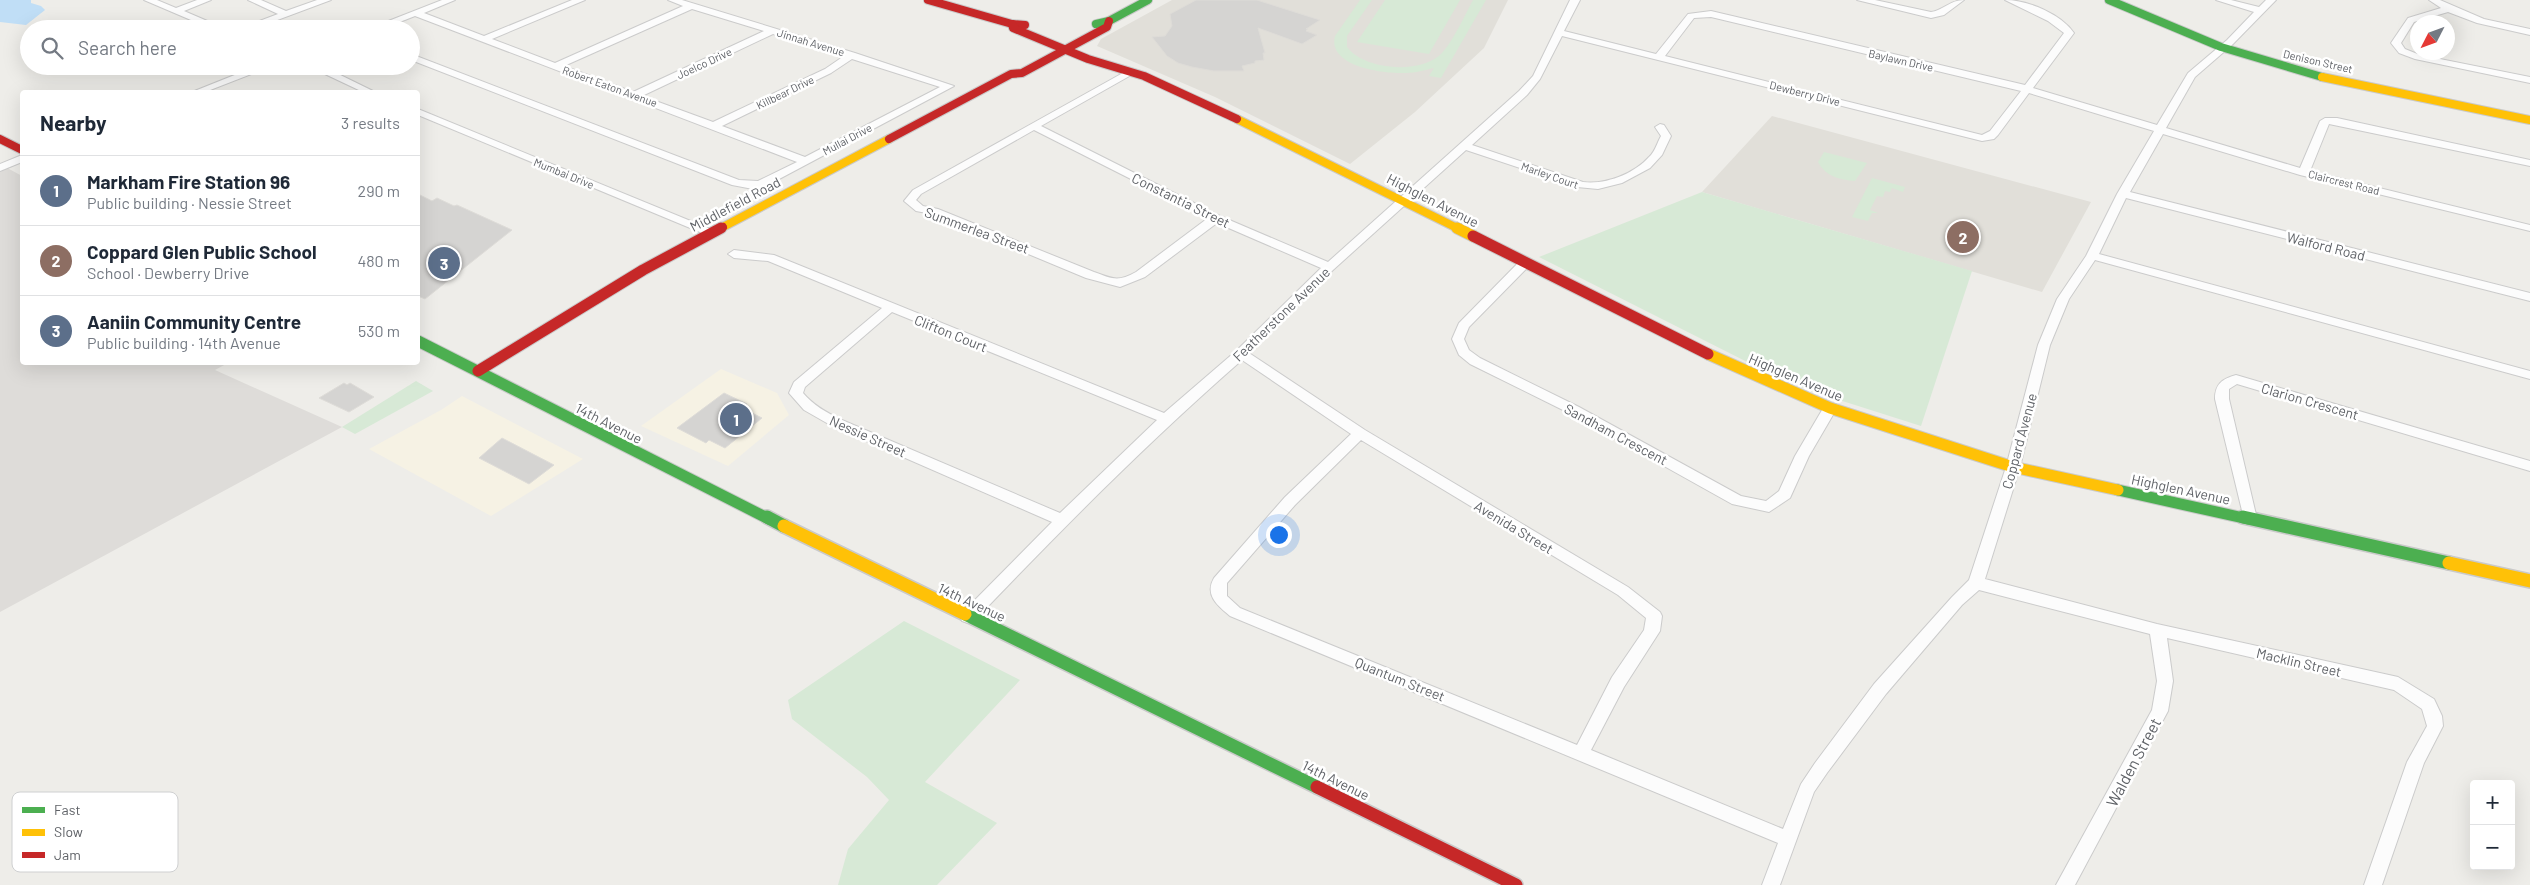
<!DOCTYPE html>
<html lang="en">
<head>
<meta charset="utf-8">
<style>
  :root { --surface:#fff; --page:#f2f2f3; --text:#1f2937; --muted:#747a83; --line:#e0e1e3; --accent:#7c3aed }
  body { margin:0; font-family:Barlow,sans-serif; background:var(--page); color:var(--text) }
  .controls { position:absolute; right:15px; bottom:15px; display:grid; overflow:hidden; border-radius:5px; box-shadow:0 5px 20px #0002 }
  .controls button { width:45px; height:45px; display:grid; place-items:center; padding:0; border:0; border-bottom:1px solid var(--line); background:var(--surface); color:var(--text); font:25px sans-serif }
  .compass { position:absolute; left:2410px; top:15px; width:45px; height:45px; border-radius:50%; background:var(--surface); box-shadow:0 5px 20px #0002; rotate:228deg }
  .you { position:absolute; left:1278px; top:534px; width:18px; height:18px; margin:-12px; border:4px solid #fff; border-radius:50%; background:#1a73e8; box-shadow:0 0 0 8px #1a73e833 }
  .badge { display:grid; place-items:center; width:32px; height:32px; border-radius:50%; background:var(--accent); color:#fff; font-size:16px; font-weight:700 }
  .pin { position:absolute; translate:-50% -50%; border:2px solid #fff; box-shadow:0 1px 5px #0006 }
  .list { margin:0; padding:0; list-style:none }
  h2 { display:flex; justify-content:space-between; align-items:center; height:65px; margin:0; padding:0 20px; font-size:21px }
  h2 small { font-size:16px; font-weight:400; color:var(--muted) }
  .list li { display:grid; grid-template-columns:32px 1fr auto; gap:15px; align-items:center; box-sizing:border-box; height:70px; padding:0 20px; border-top:1px solid var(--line) }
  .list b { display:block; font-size:19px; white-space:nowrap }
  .list p { margin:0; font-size:16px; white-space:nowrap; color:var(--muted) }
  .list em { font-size:16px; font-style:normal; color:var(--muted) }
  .icon { flex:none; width:28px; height:28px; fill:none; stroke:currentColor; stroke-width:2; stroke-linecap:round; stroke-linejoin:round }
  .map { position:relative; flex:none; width:2530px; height:885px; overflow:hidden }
  .search { position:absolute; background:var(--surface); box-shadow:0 5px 20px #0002; left:20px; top:20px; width:400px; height:55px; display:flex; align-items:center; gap:12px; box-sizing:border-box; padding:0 18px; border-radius:28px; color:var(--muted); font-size:19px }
  .panel { position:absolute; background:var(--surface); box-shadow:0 5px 20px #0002; left:20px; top:90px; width:400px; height:275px; border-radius:5px }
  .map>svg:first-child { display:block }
  .commercial { fill:#f6f2e4 }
  .industrial { fill:#dedcd9 }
  .education { fill:#e1dfd9 }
  .green { fill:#d7e9d6 }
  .water { fill:#c0def6 }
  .building { fill:#d5d4d2; stroke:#dedcd8 }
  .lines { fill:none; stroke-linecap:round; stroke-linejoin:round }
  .street-casing { stroke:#cbcbcb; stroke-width:2 }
  .fast-far2-casing { stroke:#cacaca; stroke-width:10 }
  .fast-far1-casing { stroke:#cacaca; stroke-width:13 }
  .fast-casing { stroke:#cacaca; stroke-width:16 }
  .slow-far2-casing { stroke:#cacaca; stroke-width:10 }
  .slow-far1-casing { stroke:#cacaca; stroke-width:13 }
  .slow-casing { stroke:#cacaca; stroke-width:16 }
  .jam-far2-casing { stroke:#cacaca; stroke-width:10 }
  .jam-far1-casing { stroke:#cacaca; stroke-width:13 }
  .jam-casing { stroke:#cacaca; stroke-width:16 }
  .street { fill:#fcfcfc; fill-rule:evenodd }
  .fast-far2 { stroke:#4caf50; stroke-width:8 }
  .fast-far1 { stroke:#4caf50; stroke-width:11 }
  .fast { stroke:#4caf50; stroke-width:13 }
  .slow-far2 { stroke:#ffc107; stroke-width:8 }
  .slow-far1 { stroke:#ffc107; stroke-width:11 }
  .slow { stroke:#ffc107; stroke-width:13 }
  .jam-far2 { stroke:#c62828; stroke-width:8 }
  .jam-far1 { stroke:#c62828; stroke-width:11 }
  .jam { stroke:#c62828; stroke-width:13 }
  .labels { text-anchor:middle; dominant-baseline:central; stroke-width:5; stroke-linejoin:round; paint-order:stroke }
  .far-street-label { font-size:11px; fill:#5f6267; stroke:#fff }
  .street-label { font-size:14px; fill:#5f6267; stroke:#fff }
  .near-street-label { font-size:16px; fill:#5f6267; stroke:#fff }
  .key { fill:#fff; stroke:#cfd0d1; stroke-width:1 }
  .key-label { font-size:14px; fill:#5f6267 }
</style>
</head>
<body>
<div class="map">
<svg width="2530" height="885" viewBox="0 0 2530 885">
  <rect width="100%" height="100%" fill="#eeede9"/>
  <g class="commercial">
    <path d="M721,369l56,24 12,22 -61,51 -87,-40z"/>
    <path d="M462,396l121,63 -92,57 -122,-67 72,-39z"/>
  </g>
  <path class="industrial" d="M0,164l22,12v186l206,1 -13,7 127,57 -342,185z"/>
  <g class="education">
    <path d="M1172,0h336l-24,48 -69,64 -65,52 -135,-67 -118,-51 4,-7z"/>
    <path d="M1772,116l319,86 -49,90 -340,-100z"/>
  </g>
  <g class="green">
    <path d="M1360,0h12l-25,36v11c17,23 74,28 95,6 11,-12 23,-38 31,-53h13l-45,78 -12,-2 5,-8c-10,2 -18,5 -28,5 -21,1 -79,-6 -71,-37z"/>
    <path d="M1385,0h75l-31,54 -72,-12z"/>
    <path d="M1824,152l43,11 -12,18c-15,-1 -30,-5 -37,-19z"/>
    <path d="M1872,178l33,9 -2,5 -11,-4 -2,4 -5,-1 -2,6 -6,-1 -7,14 8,3h-6l-4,8 -16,-4z"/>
    <path d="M1702,192l270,79 -51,155 -110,-35 -40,-17 -232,-117z"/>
    <path d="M416,381l17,10 -78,43 -13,-7z"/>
    <path d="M904,621l116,59 -95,102 72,41 -60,62h-99l10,-36 41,-49 -22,-23 -75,-58 -4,-19z"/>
  </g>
  <path class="water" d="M0,0h31v3l10,3 4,4 -19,15 -26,-3z"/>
  <g class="building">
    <path d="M1196,0h61l63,20 -14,9h2l-2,2 11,4 -15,9 -44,-16 7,25h-2l1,7 -9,1v2l-13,3 2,5h-30l-22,-4 -14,-4 -11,-7 -15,-19 13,-1 7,-10 -2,-12z"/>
    <path d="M418,194l14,7 5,-3 17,8 3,-1 55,25 -87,69 -7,-3z"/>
    <path d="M344,383l3,2 3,-2 24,14 -25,15 -30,-14z"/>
    <path d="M724,393l23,11 -3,2 4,3 -2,1 16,8 -37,30 -16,-8 -3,3 -29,-15z"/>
    <path d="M502,438l52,27 -25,19 -50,-26z"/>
  </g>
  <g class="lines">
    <defs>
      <g id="street">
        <path d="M144,0h13l19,8 21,-8h14l-27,11 42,18h-14z"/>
        <path d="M248,0h13l25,11 31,-11h14l-78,29h-15l40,-15z"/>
        <path d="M442,0h13l-31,13 60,23 88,-36h13l-93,39 63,24 128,-57 -15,-6h14l173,53 99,33 -188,100 -13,3 -21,-4 -321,-125v-6l328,126 19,1 39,-19 -382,-146 -33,13h-14zM692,9l72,22 -131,61 -69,-26zM773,34l71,22 -19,13 -112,53 -71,-26zM852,59l88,28 -135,70 -83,-31 109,-53z"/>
        <path d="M1570,0h10l-16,31 92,23 32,-40 23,-3 314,74 39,-52 -16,-12 -43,-21c23,0 56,14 69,33l-41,55 124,37 31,-52 39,-33 27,-28 -38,-12h15l28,7 7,-7h10l-43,44 -38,33 -29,51 134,40 20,-47 5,-3h12l193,42v6l-201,-42 -19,47 220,54v6l-230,-56 -137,-41 -33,58 400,101v8l-404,-103 -27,56 431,117v8l-435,-119 -26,39 -19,46 -30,122 -35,112 172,45 241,53 36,22 8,17 1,10 -19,37 -42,122h-18l43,-123 20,-36 -5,-17 -28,-19 -227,-52 6,43 -5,30 -93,174h-19l96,-175 5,-29 -7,-47 -171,-44 -17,15 -76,89 -59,79 -13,19 -34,93h-18l16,-42 -548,-227c-12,-10 -26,-21 -16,-38l71,-81 66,-63 -109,-74c-95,83 -182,171 -268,261l-6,2 -6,-2 -2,-4 2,-4 90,-91 -220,-96 -28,-16 -15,-17 5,-11 88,-74 -114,-47 -34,-3 -6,-4 6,-4 40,5 390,158 72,-62 85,-83 -104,-45 -72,54 -25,10 -34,-9 -154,-64 -16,-3 -12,-10 9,-11 217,-121 5,3 -2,2 -92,52 179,90 108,46 191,-171 14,-15zM1711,17l310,74 -31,40 -8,4 -317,-79 29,-38zM1562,36l420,105 12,-2 4,-4 31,-42 125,38 -37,63 -31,62 -29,43 -19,46 -32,122 -37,113 -17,17 -78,87 -59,79 -14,21 -18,45 -192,-79 33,-63 36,-56 2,-15 -2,-4 -32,-25 -263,-157 -116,-77 84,-83 133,-120 111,37 21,2 24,-6 28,-15 12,-13 9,-19 -7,-11 -4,-1 -5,3 6,9c-4,7 -6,16 -12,21 -15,17 -44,28 -66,25l-111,-37 55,-50 13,-16zM1034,130l174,88 -72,54c-18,10 -23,7 -42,0l-156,-63 -15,-3 -7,-6 5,-6zM892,312l265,108 -97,93 -218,-93c-15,-7 -29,-15 -39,-27l2,-6zM1361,440l257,155 28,23 -2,12 -32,47 -35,68 -337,-137 -13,-12v-13l68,-78z"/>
        <path d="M1857,0h18l56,12c13,-2 19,-12 33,-12l-20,15 -13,3z"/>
        <path d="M2429,0h11l44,19 46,10v6l-53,-12 -29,-11 -34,10 -13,21 4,6 15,6 110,22v6l-115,-24 -16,-6 -8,-10 17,-25 33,-10z"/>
        <path d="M257,66h15l-67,26h-13z"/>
        <path d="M308,66h14l53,26h-12z"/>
        <path d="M418,109l297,122 2,2 -2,2h-8l-289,-120z"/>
        <path d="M22,155v7l-22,9v-7z"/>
        <path d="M1525,259l4,1 2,3 -2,3 -60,61 -5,12 5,11 11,8 99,49 162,89 25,5 13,-10 16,-35 30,-51h10l2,3 -28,48 -19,42 -21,14 -37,-8 -163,-91 -99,-49 -11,-9 -7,-16 7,-16 62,-63z"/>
        <path d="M2236,375l294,86v10l-293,-87 -8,5v10l28,120 -2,4h-10l-30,-124c0,-15 7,-20 21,-24z"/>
      </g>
      <g id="fast-far2">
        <path d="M2109,0l112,47 101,30"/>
        <path d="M1096,24l13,-3 39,-21"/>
      </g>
      <g id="fast-far1">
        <path d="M418,341l351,178"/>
        <path d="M2118,490l130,29"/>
      </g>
      <g id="fast">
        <path d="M767,517l17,9"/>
        <path d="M2243,517l206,46"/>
        <path d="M965,614l352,173"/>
      </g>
      <g id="slow-far2">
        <path d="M2322,77l208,43"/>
        <path d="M1237,119l222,110"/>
        <path d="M723,227l166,-88"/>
      </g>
      <g id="slow-far1">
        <path d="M1457,228l16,8"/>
        <path d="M1708,354l122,54 183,59 105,23"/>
      </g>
      <g id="slow">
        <path d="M784,526l181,88"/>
        <path d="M2449,563l81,18"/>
      </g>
      <g id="jam-far2">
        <path d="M928,0l84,24 13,1"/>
        <path d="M1012,24l1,4 75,31 56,17 93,43"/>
        <path d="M0,139l22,11"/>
        <path d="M889,139l122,-65 11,-1 85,-46 2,-6"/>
        <path d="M719,229l4,-2"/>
      </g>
      <g id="jam-far1">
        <path d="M1473,236l235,118"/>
        <path d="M478,371l165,-101 78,-42"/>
      </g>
      <path id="jam" d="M1317,787l199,98"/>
    </defs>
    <use href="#street" class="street-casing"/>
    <use href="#fast-far2" class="fast-far2-casing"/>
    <use href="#fast-far1" class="fast-far1-casing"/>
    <use href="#fast" class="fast-casing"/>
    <use href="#slow-far2" class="slow-far2-casing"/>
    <use href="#slow-far1" class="slow-far1-casing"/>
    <use href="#slow" class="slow-casing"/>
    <use href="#jam-far2" class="jam-far2-casing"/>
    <use href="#jam-far1" class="jam-far1-casing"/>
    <use href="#jam" class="jam-casing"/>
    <use href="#street" class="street"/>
    <use href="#fast-far2" class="fast-far2"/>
    <use href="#fast-far1" class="fast-far1"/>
    <use href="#fast" class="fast"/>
    <use href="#slow-far2" class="slow-far2"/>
    <use href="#slow-far1" class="slow-far1"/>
    <use href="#slow" class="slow"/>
    <use href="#jam-far2" class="jam-far2"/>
    <use href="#jam-far1" class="jam-far1"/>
    <use href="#jam" class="jam"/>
  </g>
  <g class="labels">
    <g class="far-street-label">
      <text transform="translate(811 42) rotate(17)">Jinnah Avenue</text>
      <text transform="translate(1901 60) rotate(13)">Baylawn Drive</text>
      <text transform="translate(2318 61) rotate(13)">Denison Street</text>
      <text transform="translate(704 63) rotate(-25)">Joelco Drive</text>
      <text transform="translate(610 86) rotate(20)">Robert Eaton Avenue</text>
      <text transform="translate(785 92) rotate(-26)">Killbear Drive</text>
      <text transform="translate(1805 93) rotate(14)">Dewberry Drive</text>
      <text transform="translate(847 139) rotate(-28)">Mullai Drive</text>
      <text transform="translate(564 173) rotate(22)">Mumbai Drive</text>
      <text transform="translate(1550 175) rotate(19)">Marley Court</text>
      <text transform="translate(2344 182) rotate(14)">Claircrest Road</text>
    </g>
    <g class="street-label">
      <text transform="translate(1181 200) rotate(26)">Constantia Street</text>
      <text transform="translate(1433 200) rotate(27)">Highglen Avenue</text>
      <text transform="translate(735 204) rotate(-28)">Middlefield Road</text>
      <text transform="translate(977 230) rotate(20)">Summerlea Street</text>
      <text transform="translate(2326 246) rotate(14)">Walford Road</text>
      <text transform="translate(1281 314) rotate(-44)">Featherstone Avenue</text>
      <text transform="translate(951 333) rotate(22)">Clifton Court</text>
      <text transform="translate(1796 377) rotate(23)">Highglen Avenue</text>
      <text transform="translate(2310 401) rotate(16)">Clarion Crescent</text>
      <text transform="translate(609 423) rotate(27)">14th Avenue</text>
      <text transform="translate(1616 434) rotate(28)">Sandham Crescent</text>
      <text transform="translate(868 436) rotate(24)">Nessie Street</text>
      <text transform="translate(2019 441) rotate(-75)">Coppard Avenue</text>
      <text transform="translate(2181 489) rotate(12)">Highglen Avenue</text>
      <text transform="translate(1514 527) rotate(31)">Avenida Street</text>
      <text transform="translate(972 602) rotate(25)">14th Avenue</text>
      <text transform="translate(2299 662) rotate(13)">Macklin Street</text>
      <text transform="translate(1400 679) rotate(22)">Quantum Street</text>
      <text transform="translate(1336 780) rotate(26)">14th Avenue</text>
    </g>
    <g class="near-street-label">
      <text transform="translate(2133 762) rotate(-62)">Walden Street</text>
    </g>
  </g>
  <rect x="12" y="792" width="166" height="80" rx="8" class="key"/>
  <rect x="22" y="807" width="23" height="6" fill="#4caf50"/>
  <rect x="22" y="829" width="23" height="7" fill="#ffc107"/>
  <rect x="22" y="852" width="23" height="6" fill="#c62828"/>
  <g class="key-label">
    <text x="54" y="815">Fast</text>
    <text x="54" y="837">Slow</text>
    <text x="54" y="860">Jam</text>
  </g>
</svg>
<div class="controls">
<button>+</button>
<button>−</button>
</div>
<svg class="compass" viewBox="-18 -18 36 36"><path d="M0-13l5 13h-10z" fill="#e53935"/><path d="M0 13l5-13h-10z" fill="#747a83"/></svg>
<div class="you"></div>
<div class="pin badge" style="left:736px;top:419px;background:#5c6f8a">1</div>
<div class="pin badge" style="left:1963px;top:237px;background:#8d6e63">2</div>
<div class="pin badge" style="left:444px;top:263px;background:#5c6f8a">3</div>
<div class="search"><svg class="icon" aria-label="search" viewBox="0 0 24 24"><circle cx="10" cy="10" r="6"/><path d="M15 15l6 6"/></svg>Search here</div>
<section class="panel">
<h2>Nearby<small>3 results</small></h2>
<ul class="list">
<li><span class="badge" style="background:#5c6f8a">1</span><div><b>Markham Fire Station 96</b><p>Public building · Nessie Street</p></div><em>290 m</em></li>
<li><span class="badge" style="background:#8d6e63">2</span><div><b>Coppard Glen Public School</b><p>School · Dewberry Drive</p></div><em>480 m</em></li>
<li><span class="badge" style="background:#5c6f8a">3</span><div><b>Aaniin Community Centre</b><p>Public building · 14th Avenue</p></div><em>530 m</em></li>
</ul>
</section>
</div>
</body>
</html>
